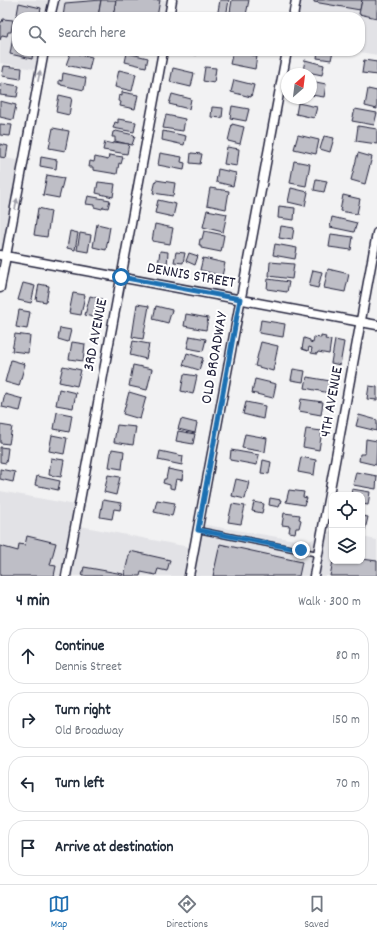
<!DOCTYPE html>
<html lang="en">
<head>
<meta charset="utf-8">
<style>
  :root { --surface:#fff; --page:#f6f6f7; --text:#1f2937; --muted:#747a83; --line:#e0e1e3; --accent:#1f6fb2 }
  body { margin:0; font-family:Dekko,sans-serif; background:var(--page); color:var(--text) }
  .controls { position:absolute; right:12px; bottom:12px; display:grid; overflow:hidden; border-radius:8px; box-shadow:0 1px 3px #0004 }
  .controls button { width:36px; height:36px; display:grid; place-items:center; padding:0; border:0; border-bottom:1px solid var(--line); background:var(--surface); color:var(--text); font:20px sans-serif }
  .compass { position:absolute; left:281px; top:68px; width:36px; height:36px; border-radius:50%; background:var(--surface); box-shadow:0 1px 3px #0004; rotate:28deg }
  .stop { position:absolute; width:12px; height:12px; margin:-9px; border:3px solid #1f6fb2; border-radius:50%; background:#fff }
  .stop.end { background:#1f6fb2; border-color:#fff; box-shadow:0 1px 4px #0008 }
  .list { margin:0; padding:0; list-style:none }
  h2 { display:flex; justify-content:space-between; align-items:center; height:52px; margin:0; padding:0 16px; font-size:17px }
  h2 small { font-size:13px; font-weight:400; color:var(--muted) }
  .list li { display:grid; grid-template-columns:26px 1fr auto; gap:12px; align-items:center; box-sizing:border-box; height:56px; margin:0 8px 8px; padding:0 8px; border:1px solid var(--line); border-radius:16px }
  .list b { display:block; font-size:15px; white-space:nowrap }
  .list p { margin:0; font-size:13px; white-space:nowrap; color:var(--muted) }
  .list em { font-size:13px; font-style:normal; color:var(--muted) }
  .icon { flex:none; width:22px; height:22px; fill:none; stroke:currentColor; stroke-width:2; stroke-linecap:round; stroke-linejoin:round }
  .map { position:relative; flex:none; width:377px; height:576px; overflow:hidden }
  .search { position:absolute; background:var(--surface); box-shadow:0 1px 3px #0004; left:12px; right:12px; top:12px; height:44px; display:flex; align-items:center; gap:10px; box-sizing:border-box; padding:0 14px; border-radius:16px; color:var(--muted); font-size:15px }
  .sheet { height:308px; background:var(--surface) }
  nav { display:flex; justify-content:space-around; align-items:center; box-sizing:border-box; height:56px; border-top:1px solid var(--line); background:var(--surface); font-size:11px; color:var(--muted) }
  nav a { display:grid; justify-items:center; gap:2px }
  nav .on { color:var(--accent) }
  .map>svg:first-child { display:block }
  .built { fill:#e2e2e6 }
  .building { fill:#bebec6; stroke:#22223b }
  .lines { fill:none; stroke-linecap:round; stroke-linejoin:round }
  .service-casing { stroke:#22223b; stroke-width:7 }
  .minor-casing { stroke:#22223b; stroke-width:11 }
  .service { stroke:#fff; stroke-width:4 }
  .minor { stroke:#fff; stroke-width:8 }
  .oneway { fill:#9c9ca7 }
  .route { stroke:#1f6fb2; stroke-width:5 }
  .labels { text-anchor:middle; dominant-baseline:central; stroke-width:4; stroke-linejoin:round; paint-order:stroke }
  .street-label { font-size:16px; fill:#22223b; stroke:#fff }
</style>
</head>
<body>
<div class="map">
<svg width="377" height="576" viewBox="0 0 377 576">
  <rect width="100%" height="100%" fill="#f2f2f3"/>
  <filter id="ink" filterUnits="userSpaceOnUse"><feTurbulence type="fractalNoise" baseFrequency=".025" numOctaves="2"/><feDisplacementMap in="SourceGraphic" scale="8" xChannelSelector="R" yChannelSelector="G"/><feConvolveMatrix kernelMatrix="1 2 1 2 8 2 1 2 1" color-interpolation-filters="sRGB"/></filter>
  <g filter="url(#ink)">
    <g class="built">
      <path d="M0,0h170l-3,17h-150v34h26l-4,19 -39,-7z"/>
      <path d="M295,0h82v55l-23,-4h6v-34h-68z"/>
      <path d="M0,157l22,4 -17,94 -5,-1z"/>
      <path d="M0,491l81,15 -1,20 109,21 5,-24 113,19 23,-11 2,1v29h30v-24l15,3v36h-377z"/>
    </g>
    <g class="building">
      <path d="M101,0l-3,17h-35l2,-14z"/>
      <path d="M101,0h15l-3,17h-15z"/>
      <path d="M116,0h44l-3,17h-44z"/>
      <path d="M220,0h9l-3,17h-9z"/>
      <path d="M232,0h17l-3,15 -16,-3z"/>
      <path d="M314,0h48l-2,10 -46,-8z"/>
      <path d="M362,0h15v18l-18,-4z"/>
      <path d="M19,3l22,5 -2,9h-22v34h16l-1,8 -22,-5z"/>
      <path d="M3,19l10,1 -2,12h-3l-1,4 -5,-1 -2,5v-18h2z"/>
      <path d="M67,51h12v3l13,3 -3,13 -23,-5 4,-11 -3,-1z"/>
      <path d="M178,51h19v4l-19,-3z"/>
      <path d="M233,51l24,5 -2,13 -25,-5z"/>
      <path d="M318,51h15l-2,9 -14,-2z"/>
      <path d="M127,53l21,5 -2,9 -21,-5z"/>
      <path d="M305,60l19,5 -2,10 -19,-4z"/>
      <path d="M364,60l13,2v13l-15,-2z"/>
      <path d="M4,66l18,2 -1,11 -19,-3z"/>
      <path d="M205,67l11,1 -2,15 -11,-2z"/>
      <path d="M173,68l21,5 -3,14 -21,-5z"/>
      <path d="M119,70l17,4 -4,17 -17,-4z"/>
      <path d="M63,73l23,5 -2,12 -23,-5v-1h-2v-4l3,1z"/>
      <path d="M234,80l20,5 -3,12 -20,-5z"/>
      <path d="M311,81l15,3 -2,13 -13,-2z"/>
      <path d="M1,83l18,3 -2,11 -17,-2z"/>
      <path d="M368,89l9,2v18l-12,-3z"/>
      <path d="M122,92l16,3 -3,14 -15,-3 1,-4 -3,-1 1,-6 3,1z"/>
      <path d="M172,94l19,5 -2,10 -20,-5z"/>
      <path d="M59,95l13,3 -3,17 -13,-3z"/>
      <path d="M0,101l16,4 -3,15 -13,-3z"/>
      <path d="M298,103l19,4 -3,11 -18,-4z"/>
      <path d="M232,106l17,3 -3,12 -16,-3z"/>
      <path d="M212,107l11,1 -1,10 -11,-1z"/>
      <path d="M355,109l22,4 -3,12 -22,-4z"/>
      <path d="M166,115l19,4 -2,12 -20,-3z"/>
      <path d="M118,119l18,3 -2,10 -21,-4 2,-6 3,1z"/>
      <path d="M0,124l12,1 -2,11 -10,-1z"/>
      <path d="M232,124l12,3 -4,17 -12,-3z"/>
      <path d="M358,126l19,3v15l-21,-3z"/>
      <path d="M53,128l16,3 -4,20 -16,-3z"/>
      <path d="M116,131l18,4 1,1 -3,9 -17,-4v-4h-3l1,-5z"/>
      <path d="M163,131l23,5 -2,9 -22,-5z"/>
      <path d="M298,135l21,5 -3,14 -22,-5z"/>
      <path d="M324,136l10,2 -4,14 -10,-3z"/>
      <path d="M105,142l9,2v-2l15,2 -2,10 -24,-4z"/>
      <path d="M0,144l8,2 -2,12 -6,-1z"/>
      <path d="M227,147l12,2 -2,17 -13,-2z"/>
      <path d="M160,153l22,4 -1,5 4,1 -1,7 -26,-5z"/>
      <path d="M191,153l11,1 -2,10 -10,-1z"/>
      <path d="M358,153l14,4 -7,27 -14,-4z"/>
      <path d="M109,155l14,2 -2,7 -2,-1 -2,11 -24,-4v-3h-4l1,-6 4,1 1,-5 13,3z"/>
      <path d="M41,157l16,3 -1,9 -16,-3z"/>
      <path d="M294,161l16,3 -4,22 -16,-3z"/>
      <path d="M218,169l18,4 -3,13 -17,-4z"/>
      <path d="M47,175l17,3 -5,20 -16,-3z"/>
      <path d="M316,179l11,2 -3,11 -10,-2z"/>
      <path d="M156,180l19,3 -2,13 -20,-3z"/>
      <path d="M98,182l17,2 -2,13 -17,-4z"/>
      <path d="M210,188l19,3 -3,18 -19,-4z"/>
      <path d="M291,188l17,4 -3,14 -17,-4z"/>
      <path d="M343,195l17,4 -3,15 -17,-3z"/>
      <path d="M88,196l22,4 -2,8 -5,-1 -1,2 -8,-2v-2l-8,-1z"/>
      <path d="M158,200l18,4 -3,13 -18,-4z"/>
      <path d="M279,206l16,2 -1,12 -16,-2z"/>
      <path d="M38,208l13,3 -4,26 -13,-2z"/>
      <path d="M207,210l20,4 -4,18 -20,-5z"/>
      <path d="M332,217l25,6 -3,9 -24,-5z"/>
      <path d="M97,224l13,3 -4,23 -13,-3z"/>
      <path d="M155,224l18,4 -3,16 -18,-3z"/>
      <path d="M281,226l13,2 -2,12 -13,-2z"/>
      <path d="M70,231l8,2 -3,17 -8,-2z"/>
      <path d="M204,231l20,4 -3,17 -20,-4v-3h-2l1,-6h2z"/>
      <path d="M80,233l11,2 -3,17 -11,-2z"/>
      <path d="M331,234l22,3 -2,13 -22,-3z"/>
      <path d="M275,244l22,4 -2,11 -22,-4z"/>
      <path d="M160,251l8,1 -1,14 -9,-1z"/>
      <path d="M176,252l9,1 -2,10 -9,-1z"/>
      <path d="M189,253l9,3 -3,9 -9,-4z"/>
      <path d="M203,258l22,5 -3,13 -22,-6z"/>
      <path d="M270,262l24,2 -2,15 -23,-3z"/>
      <path d="M328,269l21,5 -4,18 -21,-4z"/>
      <path d="M313,270l9,2 -4,16 -9,-2z"/>
      <path d="M268,279l21,3 -2,10 -20,-3z"/>
      <path d="M23,283l12,3 -4,17 -13,-3z"/>
      <path d="M39,284l10,2 -3,16 -10,-2z"/>
      <path d="M73,293l12,2 -4,20 -12,-2z"/>
      <path d="M90,296l12,3 -5,19 -12,-3z"/>
      <path d="M137,304l12,2 -6,33 -11,-2z"/>
      <path d="M156,306l16,4 -4,13 -15,-4z"/>
      <path d="M19,310l11,2 -3,17 -11,-2z"/>
      <path d="M186,314l22,4 -2,12 -22,-4z"/>
      <path d="M261,320l24,4 -2,13 -24,-4z"/>
      <path d="M60,328l11,2 -3,12 -10,-3z"/>
      <path d="M15,334l15,2 -2,17 -16,-2z"/>
      <path d="M190,336l16,3 -3,12 -16,-3z"/>
      <path d="M321,336l5,1 -1,2 6,1 -2,14 -11,-2 -1,2 -6,-1 1,-5 -3,-1 -1,4 -6,-2 2,-11 6,2v2l3,1 1,-6 7,1z"/>
      <path d="M335,340l9,2 -4,23 -9,-2z"/>
      <path d="M133,341l16,3 -3,15 -16,-4z"/>
      <path d="M72,342l13,2 -2,17 -14,-2z"/>
      <path d="M261,342l17,4 -5,25 -18,-5z"/>
      <path d="M187,353l16,5 -4,12 -16,-5z"/>
      <path d="M11,360l14,4 -6,22 -14,-4z"/>
      <path d="M133,365l19,4 -5,21 -18,-4z"/>
      <path d="M63,366l18,4 -4,16 -18,-4z"/>
      <path d="M293,369l12,2 -2,11 -12,-2z"/>
      <path d="M184,374l13,2 -4,18 -12,-3z"/>
      <path d="M307,377l29,5 -2,12 -29,-6z"/>
      <path d="M255,379l21,5 -3,14 -21,-5z"/>
      <path d="M369,386l8,1v13l-10,-1z"/>
      <path d="M59,389l17,4 -3,15 -17,-3z"/>
      <path d="M129,392l17,5 -6,22 -17,-5z"/>
      <path d="M5,394l18,5 -3,12 -18,-4z"/>
      <path d="M301,399l22,3 -2,13 -22,-4z"/>
      <path d="M246,402l19,4 -2,13 -20,-5z"/>
      <path d="M57,412l15,3 -3,17 -15,-3z"/>
      <path d="M359,415l18,5v11l-21,-5z"/>
      <path d="M181,419l16,4 -2,10 -17,-4z"/>
      <path d="M0,425l12,2 -3,17 -9,-1z"/>
      <path d="M117,425l19,2 -3,18 -19,-3z"/>
      <path d="M306,429l16,2 -3,19 -16,-3z"/>
      <path d="M178,431l17,3 -2,10 -17,-3z"/>
      <path d="M245,434l22,4 -2,14 -23,-4z"/>
      <path d="M52,435l15,3 -3,16 -15,-3z"/>
      <path d="M366,439l11,2 -1,24 -17,-4 1,-7h5z"/>
      <path d="M0,447l8,1 -2,15 -6,-1z"/>
      <path d="M112,449l12,2 -2,18 -13,-2z"/>
      <path d="M231,450l28,5 -2,10 -27,-5z"/>
      <path d="M160,451l23,5 -1,9 -24,-5z"/>
      <path d="M301,457l15,3 -2,15 -16,-3z"/>
      <path d="M51,458l13,2 -3,17 -12,-2z"/>
      <path d="M263,460l8,2 -2,12 -8,-1z"/>
      <path d="M0,469l15,3 -2,10 -13,-3z"/>
      <path d="M168,469l15,3 -1,8 -6,-1 -2,10 -4,-1v-3l-7,-2 1,-4h2z"/>
      <path d="M356,472l21,4 -1,13 -23,-4z"/>
      <path d="M108,475l12,2 -4,18 -12,-3z"/>
      <path d="M37,476l23,5 -2,9 -23,-5z"/>
      <path d="M236,479l13,3 -4,17 -13,-3z"/>
      <path d="M352,489l18,3 -2,13 -6,-1v-9h-11z"/>
      <path d="M289,490l15,2 -1,5 4,1 -3,7 -18,-3z"/>
      <path d="M270,498l11,2 -2,7 -10,-2z"/>
      <path d="M103,500l18,3 -1,7 -6,-1 -2,10 -12,-2z"/>
      <path d="M157,500l18,3 -3,13 -18,-4z"/>
      <path d="M254,502l10,2 -2,9 -10,-2z"/>
      <path d="M232,504l13,2 -4,18 -13,-2z"/>
      <path d="M284,513l16,2 -1,4 2,1 -2,8h-3l-1,5 -6,-1 1,-6 -8,-1z"/>
      <path d="M362,516l6,1 -3,13 -3,-1z"/>
      <path d="M27,536l29,7 -6,22 6,1 -2,10h-54v-30l18,5 1,-7 6,1z"/>
      <path d="M220,544l82,18 -3,14h-86z"/>
      <path d="M130,551l40,9 -3,11 -9,-2 -2,6 -15,-3 -1,4h-16z"/>
      <path d="M362,559l15,2v15h-47l3,-15h29z"/>
      <path d="M84,567l39,7 -1,2h-40z"/>
    </g>
    <g class="lines">
      <defs>
        <path id="service" d="M198,530l120,24"/>
        <g id="minor">
          <path d="M50,17l4,-17"/>
          <path d="M169,17l3,-17"/>
          <path d="M293,17l3,-17"/>
          <path d="M0,255l377,70"/>
          <path d="M0,288l44,-237"/>
          <path d="M66,576l97,-525"/>
          <path d="M189,576l98,-525"/>
          <path d="M314,576l63,-343"/>
        </g>
      </defs>
      <use href="#service" class="service-casing"/>
      <use href="#minor" class="minor-casing"/>
      <use href="#service" class="service"/>
      <use href="#minor" class="minor"/>
    </g>
    <defs><path id="oneway-solid" d="M-6-.8H1V-3.2L6.5 0L1 3.2V.8H-6Z"/></defs>
    <g class="oneway">
      <use href="#oneway-solid" transform="translate(39 76) rotate(-79)"/>
      <use href="#oneway-solid" transform="translate(16 204) rotate(-79)"/>
    </g>
  </g>
  <g class="lines" filter="url(#ink)">
    <path class="route" d="M121,277l119,22 -42,231 103,20"/>
  </g>
  <g class="labels">
    <g class="street-label">
      <text transform="translate(191 276) rotate(10)">DENNIS STREET</text>
      <text transform="translate(96 335) rotate(-79)">3RD AVENUE</text>
      <text transform="translate(215 358) rotate(-80)">OLD BROADWAY</text>
      <text transform="translate(332 402) rotate(-80)">4TH AVENUE</text>
    </g>
  </g>
</svg>
<div class="controls">
<button><svg class="icon" aria-label="locate" viewBox="0 0 24 24"><circle cx="12" cy="12" r="6"/><path d="M12 2v4M12 18v4M2 12h4M18 12h4"/></svg></button>
<button><svg class="icon" aria-label="layers" viewBox="0 0 24 24"><path d="M12 4l9 5-9 5-9-5zM3 14l9 5 9-5"/></svg></button>
</div>
<svg class="compass" viewBox="-18 -18 36 36"><path d="M0-13l5 13h-10z" fill="#e53935"/><path d="M0 13l5-13h-10z" fill="#747a83"/></svg>
<div class="stop" style="left:121px;top:277px"></div>
<div class="stop end" style="left:301px;top:550px"></div>
<div class="search"><svg class="icon" aria-label="search" viewBox="0 0 24 24"><circle cx="10" cy="10" r="6"/><path d="M15 15l6 6"/></svg>Search here</div>
</div>
<section class="sheet">
<h2>4 min<small>Walk · 300 m</small></h2>
<ul class="list">
<li><svg class="icon" aria-label="ahead" viewBox="0 0 24 24"><path d="M12 20V5M6 11l6-6 6 6"/></svg><div><b>Continue</b><p>Dennis Street</p></div><em>80 m</em></li>
<li><svg class="icon" aria-label="right" viewBox="0 0 24 24"><path d="M7 20v-9h11M14 6l5 5-5 5"/></svg><div><b>Turn right</b><p>Old Broadway</p></div><em>150 m</em></li>
<li><svg class="icon" aria-label="left" viewBox="0 0 24 24"><path d="M17 20v-9H6M10 6l-5 5 5 5"/></svg><div><b>Turn left</b></div><em>70 m</em></li>
<li><svg class="icon" aria-label="arrive" viewBox="0 0 24 24"><path d="M6 21V4h12l-3 4 3 4H6"/></svg><div><b>Arrive at destination</b></div></li>
</ul>
</section>
<nav>
<a class="on"><svg class="icon" aria-label="map" viewBox="0 0 24 24"><path d="M3 6l6-2 6 2 6-2v14l-6 2-6-2-6 2zM9 4v14M15 6v14"/></svg>Map</a>
<a><svg class="icon" aria-label="directions" viewBox="0 0 24 24"><path d="M12 3l9 9-9 9-9-9zM9 14v-3h6M13 9l2 2-2 2"/></svg>Directions</a>
<a><svg class="icon" aria-label="saved" viewBox="0 0 24 24"><path d="M7 4h10v16l-5-4-5 4z"/></svg>Saved</a>
</nav>
</body>
</html>
